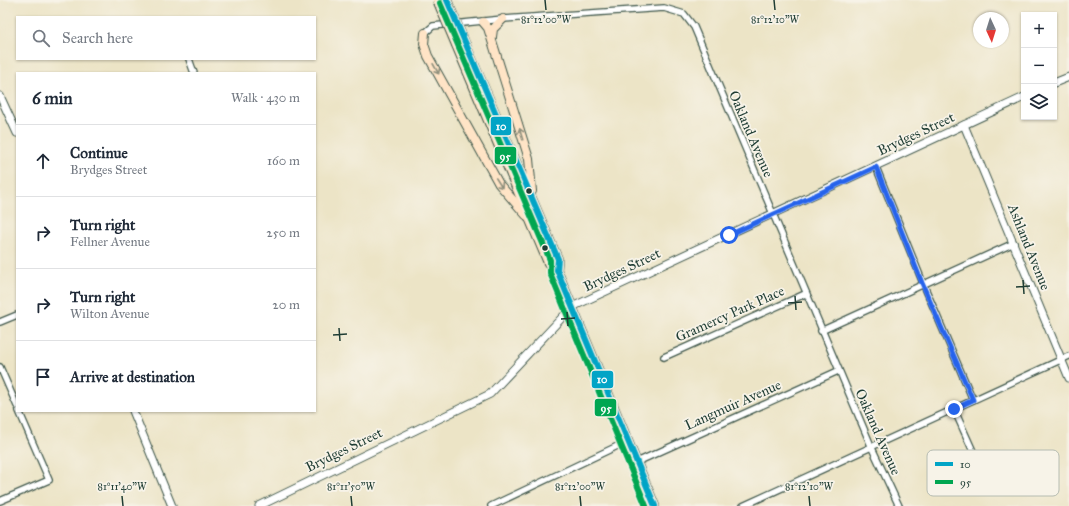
<!DOCTYPE html>
<html lang="en">
<head>
<meta charset="utf-8">
<style>
  :root { --surface:#fff; --page:#f2f2f3; --text:#1f2937; --muted:#747a83; --line:#e0e1e3 }
  body { margin:0; font-family:"IM FELL Great Primer",serif; background:var(--page); color:var(--text) }
  .controls { position:absolute; right:12px; top:12px; display:grid; overflow:hidden; border-radius:0px; box-shadow:0 1px 3px #0004 }
  .controls button { width:36px; height:36px; display:grid; place-items:center; padding:0; border:0; border-bottom:1px solid var(--line); background:var(--surface); color:var(--text); font:20px sans-serif }
  .compass { position:absolute; left:973px; top:12px; width:36px; height:36px; border-radius:50%; background:var(--surface); box-shadow:0 1px 3px #0004; rotate:176deg }
  .stop { position:absolute; width:12px; height:12px; margin:-9px; border:3px solid #2563eb; border-radius:50%; background:#fff }
  .stop.end { background:#2563eb; border-color:#fff; box-shadow:0 1px 4px #0008 }
  .list { margin:0; padding:0; list-style:none }
  h2 { display:flex; justify-content:space-between; align-items:center; height:52px; margin:0; padding:0 16px; font-size:17px }
  h2 small { font-size:13px; font-weight:400; color:var(--muted) }
  .list li { display:grid; grid-template-columns:26px 1fr auto; gap:12px; align-items:center; box-sizing:border-box; height:72px; padding:0 16px; border-top:1px solid var(--line) }
  .list b { display:block; font-size:15px; white-space:nowrap }
  .list p { margin:0; font-size:13px; white-space:nowrap; color:var(--muted) }
  .list em { font-size:13px; font-style:normal; color:var(--muted) }
  .icon { flex:none; width:22px; height:22px; fill:none; stroke:currentColor; stroke-width:2; stroke-linecap:round; stroke-linejoin:round }
  .map { position:relative; flex:none; width:1069px; height:506px; overflow:hidden }
  .search { position:absolute; background:var(--surface); box-shadow:0 1px 3px #0004; left:16px; top:16px; width:300px; height:44px; display:flex; align-items:center; gap:10px; box-sizing:border-box; padding:0 14px; border-radius:0px; color:var(--muted); font-size:15px }
  .panel { position:absolute; background:var(--surface); box-shadow:0 1px 3px #0004; left:16px; top:72px; width:300px; height:340px; border-radius:0px }
  .map>svg:first-child { display:block }
  .lines { fill:none; stroke-linecap:round; stroke-linejoin:round }
  .minor-casing { stroke:#3e564a; stroke-width:8 }
  .tertiary-casing { stroke:#3e564a; stroke-width:9 }
  .secondary-casing { stroke:#3e564a; stroke-width:10 }
  .minor { stroke:#fff; stroke-width:5.5 }
  .tertiary { stroke:#fff; stroke-width:7 }
  .secondary { stroke:#ffe4c6; stroke-width:8 }
  .secondary-bridge-casing { stroke:#3e564a; stroke-width:10; stroke-linecap:butt }
  .secondary-bridge { stroke:#ffe4c6; stroke-width:8 }
  .bus-1-casing { stroke:#f7f3e8; stroke-width:9 }
  .bus-2-casing { stroke:#f7f3e8; stroke-width:9 }
  .bus-1 { stroke:#02a4c6; stroke-width:6 }
  .bus-2 { stroke:#00a651; stroke-width:6 }
  .oneway { stroke:#8f907d }
  .route { stroke:#2563eb; stroke-width:5 }
  .ticks { fill:none; stroke:#1f3d34; stroke-width:1.5 }
  .bus-dot { fill:#1f3d34; stroke:#f7f3e8; stroke-width:1.5 }
  .labels { text-anchor:middle; dominant-baseline:central; stroke-width:3.5; stroke-linejoin:round; paint-order:stroke }
  .street-label { font-size:14px; fill:#1f3d34; stroke:#f7f3e8 }
  .key { fill:#f7f3e8; stroke:#b6bcb2; stroke-width:1 }
  .key-label { font-size:11px; fill:#1f3d34 }
  .ticks-label { font-size:10px; text-anchor:middle; fill:#1f3d34; stroke:#f7f3e8; stroke-width:3.5; stroke-linejoin:round; paint-order:stroke }
  .line-badge { stroke:#f7f3e8; stroke-width:1.5 }
  .badge-label { font-size:11px; text-anchor:middle; font-weight:bold; fill:#fff }
</style>
</head>
<body>
<div class="map">
<svg width="1069" height="506" viewBox="0 0 1069 506">
  <rect width="100%" height="100%" fill="#f7f3e8"/>
  <filter id="ink" filterUnits="userSpaceOnUse"><feTurbulence type="fractalNoise" baseFrequency=".025" numOctaves="2"/><feDisplacementMap in="SourceGraphic" scale="8" xChannelSelector="R" yChannelSelector="G"/><feConvolveMatrix kernelMatrix="1 2 1 2 8 2 1 2 1" color-interpolation-filters="sRGB"/></filter>
  <filter id="wash" filterUnits="userSpaceOnUse"><feTurbulence type="fractalNoise" baseFrequency=".012" numOctaves="4" result="noise"/><feDisplacementMap in="SourceGraphic" scale="16" xChannelSelector="R" yChannelSelector="G"/><feGaussianBlur stdDeviation="0.9" result="paint"/><feColorMatrix in="noise" values="0 0 0 0 0 0 0 0 0 0 0 0 0 0 0 0 0 1.4 0 .05"/><feComposite in="paint" operator="in"/></filter>
  <g filter="url(#wash)">
    <rect width="100%" height="100%" fill="#ece4c6"/>
  </g>
  <g filter="url(#ink)">
    <g class="lines">
      <defs>
        <g id="minor">
          <path d="M425,33l8,-7 70,-7 161,-11 20,6 10,13 178,421 27,58"/>
          <path d="M189,59l5,14"/>
          <path d="M876,167l47,116 50,117"/>
          <path d="M0,322l17,-7"/>
          <path d="M821,331l193,-88"/>
          <path d="M664,357l141,-63"/>
          <path d="M0,367l17,39"/>
          <path d="M954,409l36,80"/>
          <path d="M637,462l201,-91"/>
          <path d="M0,501l49,-21 -30,-69"/>
          <path d="M491,506l137,-65"/>
          <path d="M743,506l326,-150"/>
        </g>
        <g id="tertiary">
          <path d="M1054,83l15,-6"/>
          <path d="M0,96l17,37"/>
          <path d="M964,125l105,253"/>
          <path d="M133,411l39,95"/>
          <path d="M259,506l231,-112 82,-87 452,-210"/>
        </g>
        <g id="secondary">
          <path d="M483,22l5,6 41,131 3,32"/>
          <path d="M425,33l-1,11 4,12 71,128 27,31"/>
          <path d="M492,37l1,-8 10,-10"/>
          <path d="M456,45l92,218 9,7"/>
          <path d="M466,45l92,214 -1,11 98,236"/>
        </g>
      </defs>
      <use href="#minor" class="minor-casing"/>
      <use href="#tertiary" class="tertiary-casing"/>
      <use href="#secondary" class="secondary-casing"/>
      <use href="#minor" class="minor"/>
      <use href="#tertiary" class="tertiary"/>
      <use href="#secondary" class="secondary"/>
      <defs>
        <g id="secondary-bridge">
          <path d="M437,0l19,45"/>
          <path d="M447,0l19,45"/>
        </g>
      </defs>
      <use href="#secondary-bridge" class="secondary-bridge-casing"/>
      <use href="#secondary-bridge" class="secondary-bridge"/>
      <defs>
        <path id="bus-1" d="M447,0l111,259 -1,11 98,236"/>
        <path id="bus-2" d="M440,3l110,257v13l96,233"/>
      </defs>
      <use href="#bus-1" class="bus-1-casing"/>
      <use href="#bus-2" class="bus-2-casing"/>
      <use href="#bus-1" class="bus-1"/>
      <use href="#bus-2" class="bus-2"/>
    </g>
    <defs><path id="oneway-shaft" d="M-6 0H5M1.5-3L5.5 0L1.5 3" fill="none" stroke-width="1.6" stroke-linecap="round" stroke-linejoin="round"/></defs>
    <g class="oneway">
      <use href="#oneway-shaft" transform="translate(436 69) rotate(61)"/>
      <use href="#oneway-shaft" transform="translate(521 134) rotate(-107)"/>
      <use href="#oneway-shaft" transform="translate(499 183) rotate(57)"/>
    </g>
  </g>
  <g class="lines" filter="url(#ink)">
    <path class="route" d="M729,235l147,-68 46,116 51,117 -19,9"/>
  </g>
  <path class="ticks" d="M545,0l1,10M774,0l1,10M1023,280l1,14M1016,287l14,-1M795,296l1,14M788,303l14,-1M567,312l1,14M561,319l14,-1M339,328l1,13M333,335l14,-1M122,496l1,10M351,496l1,10M580,496l1,10M809,496l1,10"/>
  <g class="bus-dot">
    <circle cx="529" cy="191" r="3.5"/>
    <circle cx="545" cy="248" r="3.5"/>
  </g>
  <g class="labels">
    <g class="street-label">
      <text transform="translate(751 134) rotate(67)">Oakland Avenue</text>
      <text transform="translate(916 134) rotate(-25)">Brydges Street</text>
      <text transform="translate(1029 247) rotate(68)">Ashland Avenue</text>
      <text transform="translate(622 270) rotate(-25)">Brydges Street</text>
      <text transform="translate(730 314) rotate(-24)">Gramercy Park Place</text>
      <text transform="translate(733 405) rotate(-24)">Langmuir Avenue</text>
      <text transform="translate(878 432) rotate(66)">Oakland Avenue</text>
      <text transform="translate(344 450) rotate(-26)">Brydges Street</text>
    </g>
  </g>
  <rect x="927" y="450" width="132" height="46" rx="6" class="key"/>
  <rect x="935" y="462" width="18" height="4" fill="#02a4c6"/>
  <rect x="935" y="480" width="18" height="4" fill="#00a651"/>
  <g class="key-label">
    <text x="960" y="468">10</text>
    <text x="960" y="486">95</text>
  </g>
  <g class="ticks-label">
    <text x="546" y="23">81°12'00"W</text>
    <text x="775" y="23">81°12'10"W</text>
    <text x="122" y="490">81°11'40"W</text>
    <text x="351" y="490">81°11'50"W</text>
    <text x="580" y="490">81°12'00"W</text>
    <text x="809" y="490">81°12'10"W</text>
  </g>
  <g class="line-badge">
    <rect x="490" y="116" width="22" height="20" rx="4" fill="#02a4c6"/>
    <rect x="494" y="146" width="23" height="19" rx="4" fill="#00a651"/>
    <rect x="591" y="370" width="23" height="19" rx="4" fill="#02a4c6"/>
    <rect x="594" y="398" width="23" height="19" rx="4" fill="#00a651"/>
  </g>
  <g class="badge-label">
    <text x="501" y="130">10</text>
    <text x="505" y="160">95</text>
    <text x="602" y="383">10</text>
    <text x="606" y="412">95</text>
  </g>
</svg>
<div class="controls">
<button>+</button>
<button>−</button>
<button><svg class="icon" aria-label="layers" viewBox="0 0 24 24"><path d="M12 4l9 5-9 5-9-5zM3 14l9 5 9-5"/></svg></button>
</div>
<svg class="compass" viewBox="-18 -18 36 36"><path d="M0-13l5 13h-10z" fill="#e53935"/><path d="M0 13l5-13h-10z" fill="#747a83"/></svg>
<div class="stop" style="left:729px;top:235px"></div>
<div class="stop end" style="left:954px;top:409px"></div>
<div class="search"><svg class="icon" aria-label="search" viewBox="0 0 24 24"><circle cx="10" cy="10" r="6"/><path d="M15 15l6 6"/></svg>Search here</div>
<section class="panel">
<h2>6 min<small>Walk · 430 m</small></h2>
<ul class="list">
<li><svg class="icon" aria-label="ahead" viewBox="0 0 24 24"><path d="M12 20V5M6 11l6-6 6 6"/></svg><div><b>Continue</b><p>Brydges Street</p></div><em>160 m</em></li>
<li><svg class="icon" aria-label="right" viewBox="0 0 24 24"><path d="M7 20v-9h11M14 6l5 5-5 5"/></svg><div><b>Turn right</b><p>Fellner Avenue</p></div><em>250 m</em></li>
<li><svg class="icon" aria-label="right" viewBox="0 0 24 24"><path d="M7 20v-9h11M14 6l5 5-5 5"/></svg><div><b>Turn right</b><p>Wilton Avenue</p></div><em>20 m</em></li>
<li><svg class="icon" aria-label="arrive" viewBox="0 0 24 24"><path d="M6 21V4h12l-3 4 3 4H6"/></svg><div><b>Arrive at destination</b></div></li>
</ul>
</section>
</div>
</body>
</html>
